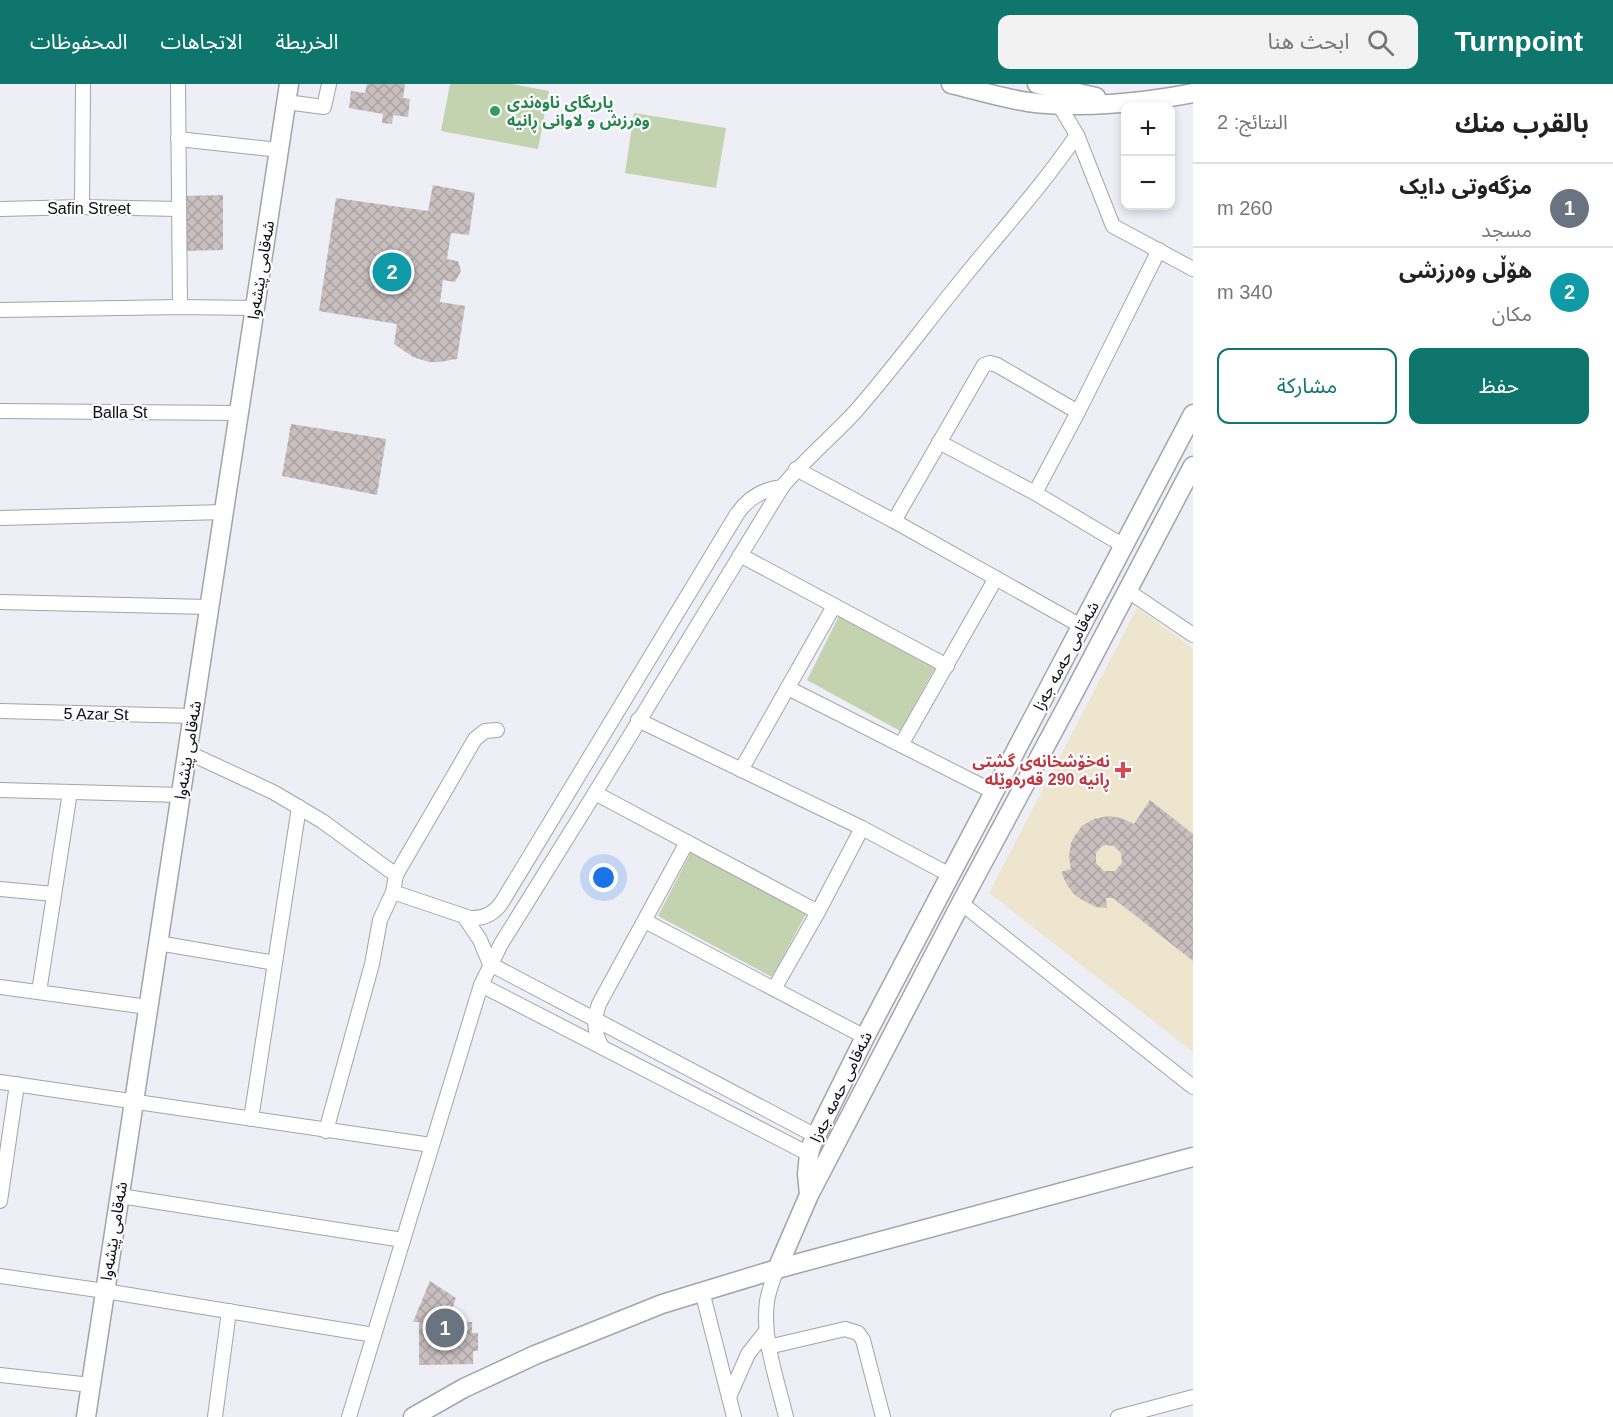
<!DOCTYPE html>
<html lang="ar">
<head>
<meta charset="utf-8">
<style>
  :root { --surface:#fff; --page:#f2f2f2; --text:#222; --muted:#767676; --line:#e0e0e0; --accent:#0f766e }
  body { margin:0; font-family:Arial,"Noto Sans Arabic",sans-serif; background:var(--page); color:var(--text); direction:rtl }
  .controls { position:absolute; right:18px; top:18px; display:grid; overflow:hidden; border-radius:12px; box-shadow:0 3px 9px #0003 }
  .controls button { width:54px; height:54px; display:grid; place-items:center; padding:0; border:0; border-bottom:2px solid var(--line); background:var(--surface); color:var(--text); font:30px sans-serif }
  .you { position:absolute; left:604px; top:794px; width:21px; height:21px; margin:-15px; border:4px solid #fff; border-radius:50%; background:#1a73e8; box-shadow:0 0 0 9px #1a73e833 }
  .badge { display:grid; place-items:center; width:39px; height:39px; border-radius:50%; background:var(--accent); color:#fff; font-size:20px; font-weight:700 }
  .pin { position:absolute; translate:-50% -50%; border:3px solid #fff; box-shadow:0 2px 6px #0006 }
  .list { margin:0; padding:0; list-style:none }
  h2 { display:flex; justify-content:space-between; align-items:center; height:78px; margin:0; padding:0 24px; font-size:26px }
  h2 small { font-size:20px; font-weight:400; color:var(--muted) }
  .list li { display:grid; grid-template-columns:39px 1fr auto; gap:18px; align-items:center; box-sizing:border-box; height:84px; padding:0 24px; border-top:2px solid var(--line) }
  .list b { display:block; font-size:22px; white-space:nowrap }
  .list p { margin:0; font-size:20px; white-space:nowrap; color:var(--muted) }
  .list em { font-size:20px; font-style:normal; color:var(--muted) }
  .actions { display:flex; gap:12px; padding:18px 24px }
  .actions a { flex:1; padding:14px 0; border:2px solid var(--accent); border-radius:12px; text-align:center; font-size:21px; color:var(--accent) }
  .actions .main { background:var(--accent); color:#fff }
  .icon { flex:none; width:33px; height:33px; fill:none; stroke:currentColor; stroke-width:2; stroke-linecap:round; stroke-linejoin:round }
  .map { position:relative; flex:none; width:1193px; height:1333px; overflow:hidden; direction:ltr }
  header { display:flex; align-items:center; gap:36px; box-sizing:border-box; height:84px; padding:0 30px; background:var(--accent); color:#fff }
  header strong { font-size:28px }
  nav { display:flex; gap:33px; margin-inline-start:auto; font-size:21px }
  .search { width:420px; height:54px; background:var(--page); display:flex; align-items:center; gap:15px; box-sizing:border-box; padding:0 21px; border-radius:12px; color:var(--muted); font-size:22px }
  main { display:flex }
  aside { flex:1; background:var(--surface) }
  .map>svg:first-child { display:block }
  .medical { fill:#eee5cf }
  .garden { fill:#c3d3af }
  .building { fill:url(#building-cross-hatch); fill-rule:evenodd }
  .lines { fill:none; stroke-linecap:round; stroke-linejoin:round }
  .street-casing { stroke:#a3a3ab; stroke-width:16 }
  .secondary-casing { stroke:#a3a3ab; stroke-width:21 }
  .street { stroke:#fff; stroke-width:14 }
  .secondary { stroke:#fff; stroke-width:18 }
  .leisure-dot { fill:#2e9e5b; stroke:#fcfcfe; stroke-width:2 }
  .health-dot { fill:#e0444e; stroke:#fcfcfe; stroke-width:2 }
  .labels { text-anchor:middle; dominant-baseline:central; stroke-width:4.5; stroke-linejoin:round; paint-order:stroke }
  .leisure-label { font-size:16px; font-weight:bold; fill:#27864d; stroke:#fcfcfe; text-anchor:start }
  .street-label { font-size:16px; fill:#0d0d10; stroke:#fcfcfe }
  .health-label { font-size:16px; font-weight:bold; fill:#be3a42; stroke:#fcfcfe; text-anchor:end }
</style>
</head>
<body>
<header>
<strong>Turnpoint</strong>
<div class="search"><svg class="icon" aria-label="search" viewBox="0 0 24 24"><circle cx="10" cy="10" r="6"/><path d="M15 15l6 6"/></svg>ابحث هنا</div>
<nav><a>الخريطة</a><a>الاتجاهات</a><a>المحفوظات</a></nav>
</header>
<main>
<aside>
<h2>بالقرب منك<small>النتائج: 2</small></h2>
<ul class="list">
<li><span class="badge" style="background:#6b7280">1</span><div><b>مزگەوتی دایک</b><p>مسجد</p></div><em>260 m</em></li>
<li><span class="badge" style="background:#0f9aa8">2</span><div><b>هۆڵی وەرزشی</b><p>مكان</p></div><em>340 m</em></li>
</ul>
<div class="actions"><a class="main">حفظ</a><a>مشاركة</a></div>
</aside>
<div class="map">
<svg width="1193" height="1333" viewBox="0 0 1193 1333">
  <defs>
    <pattern id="building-cross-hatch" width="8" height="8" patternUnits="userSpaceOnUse" patternTransform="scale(1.5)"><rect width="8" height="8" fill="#c9bfbf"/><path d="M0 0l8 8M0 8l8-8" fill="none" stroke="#aba3a3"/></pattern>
  </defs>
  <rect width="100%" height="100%" fill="#eeeef7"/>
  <path class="medical" d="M1137,524l56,40v404l-204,-159z"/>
  <g class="garden">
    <path d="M450,0h62l37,7 -11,58 -97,-18z"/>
    <path d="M634,29l92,15 -10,60 -91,-15z"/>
    <path d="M839,532l96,52 -35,63 -93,-51z"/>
    <path d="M691,768l115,62 -34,63 -114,-61z"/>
  </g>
  <g class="building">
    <path d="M367,0h38l-2,14 7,1 -2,18 -15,-2 -1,9 -10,-1 1,-9 -34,-6 2,-17 14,2z"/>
    <path d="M433,101l42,8 -6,42 -18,-2 -4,26 11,2 3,10 -6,11 -12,-2 -3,22 25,4 -8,53 -18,3h-10l-16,-5 -19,-13 3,-20 -78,-13 17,-113 92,13z"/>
    <path d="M223,111v55l-41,1 1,-55z"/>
    <path d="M291,340l95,15 -9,56 -95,-19z"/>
    <path d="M1150,716l43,34v127l-80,-63h-7l1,10 -11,-1 -14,-7 -8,-6 -7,-9 -6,-13 10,-3 -2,-12 2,-14 3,-6 8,-11 12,-7 14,-3 13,2 13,6zM1105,761l9,1 7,7 1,10 -7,8h-11l-8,-8v-10l4,-5z"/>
    <path d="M430,1197l26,17 -8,24h24v11h6v18h-5v13l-54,1v-43h-6z"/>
  </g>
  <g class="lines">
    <defs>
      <g id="street">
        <path d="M178,0l2,223"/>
        <path d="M1059,13v8l18,30 36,91 80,43"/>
        <path d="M286,18l38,5 5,-23"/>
        <path d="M178,55l101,11"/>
        <path d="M82,123l1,-123"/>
        <path d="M0,125l82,-2 97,2"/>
        <path d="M0,226l180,-3 75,1"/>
        <path d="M0,327l239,2"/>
        <path d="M939,358l96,51 89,53"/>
        <path d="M796,385l98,52 187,105"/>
        <path d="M1035,409l43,-81 81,-162"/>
        <path d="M0,434l224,-6"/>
        <path d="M894,437l90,-156 6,-2 7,2 81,47"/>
        <path d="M740,471l207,111"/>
        <path d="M1128,507l65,44"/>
        <path d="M0,518l209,5"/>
        <path d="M788,604l206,104"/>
        <path d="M0,627l193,5"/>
        <path d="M638,636l224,108 88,47"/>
        <path d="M901,661l95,-167"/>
        <path d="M187,668l86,40 49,29 74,54"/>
        <path d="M741,686l93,-164"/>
        <path d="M0,706l181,5"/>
        <path d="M595,709l223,119"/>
        <path d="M0,805l54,5"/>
        <path d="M393,808l77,26c14,1 24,-4 32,-16l235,-388c11,-16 25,-25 45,-27"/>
        <path d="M961,819l232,184"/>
        <path d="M464,832l16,24 10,24 326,172"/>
        <path d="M645,837l220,116"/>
        <path d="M158,859l117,20"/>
        <path d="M481,901l328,169"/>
        <path d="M0,903l148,20"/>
        <path d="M774,905l44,-77 44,-84"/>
        <path d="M39,908l31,-200"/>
        <path d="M602,963c-8,-14 -9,-27 -3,-43l88,-162"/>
        <path d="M0,998l431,63"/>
        <path d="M251,1035l48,-312"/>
        <path d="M326,1047l46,-167 8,-44 13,-28 3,-17 79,-136 10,-8 12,-1"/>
        <path d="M120,1112l283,44"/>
        <path d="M0,1117l17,-117"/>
        <path d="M777,1185c-4,10 -8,21 -10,32 -5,39 10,78 19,116"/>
        <path d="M0,1192l105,15 269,44"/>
        <path d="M702,1207l32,126"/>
        <path d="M768,1263l77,-18 13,4 5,7 20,77"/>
        <path d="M0,1291l91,10"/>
        <path d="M729,1313l19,-43 18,-23"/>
        <path d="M215,1333l14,-106"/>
        <path d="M349,1333l132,-432 20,-41 94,-151 187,-306c22,-27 49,-49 73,-75 38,-43 72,-90 109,-135 38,-47 79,-92 113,-142"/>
        <path d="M1118,1333l75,-20"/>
      </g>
      <g id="secondary">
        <path d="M951,0c25,6 51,14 77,18 51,7 114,1 165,-9"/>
        <path d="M1037,0l59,13"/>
        <path d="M809,1110l-2,-20 2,-20 3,-10 53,-107 328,-623"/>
        <path d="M777,1185l32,-74 152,-292 108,-201 124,-236"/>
        <path d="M86,1333l203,-1333"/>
        <path d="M413,1333l51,-29 71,-33 127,-51 115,-35 416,-112"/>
      </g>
    </defs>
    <use href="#street" class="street-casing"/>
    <use href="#secondary" class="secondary-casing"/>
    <use href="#street" class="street"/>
    <use href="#secondary" class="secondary"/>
  </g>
  <circle class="leisure-dot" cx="495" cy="27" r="6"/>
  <path class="health-dot" d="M1120 677h6v6h6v6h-6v6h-6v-6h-6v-6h6z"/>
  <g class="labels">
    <g class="leisure-label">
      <text x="507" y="18">یاریگای ناوەندی<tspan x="507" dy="18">وەرزش و لاوانی ڕانیە</tspan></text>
    </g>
    <g class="street-label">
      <text x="89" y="124">Safin Street</text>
      <text transform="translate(261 186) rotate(-81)">شەقامی پێشەوا</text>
      <text x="120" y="328">Balla St</text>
      <text transform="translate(1066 572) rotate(-62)">شەقامی حەمە جەزا</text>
      <text transform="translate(96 630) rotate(1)">5 Azar St</text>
      <text transform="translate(188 666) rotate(-81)">شەقامی پێشەوا</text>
      <text transform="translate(841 1003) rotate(-64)">شەقامی حەمە جەزا</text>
      <text transform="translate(114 1147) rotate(-81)">شەقامی پێشەوا</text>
    </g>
    <g class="health-label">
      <text x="1110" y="677">نەخۆشخانەی گشتی<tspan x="1110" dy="18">ڕانیە 290 قەرەوێلە</tspan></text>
    </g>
  </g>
</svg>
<div class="controls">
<button>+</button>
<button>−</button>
</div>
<div class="you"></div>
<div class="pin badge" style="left:445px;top:1244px;background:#6b7280">1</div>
<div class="pin badge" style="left:392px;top:188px;background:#0f9aa8">2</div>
</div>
</main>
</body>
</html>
